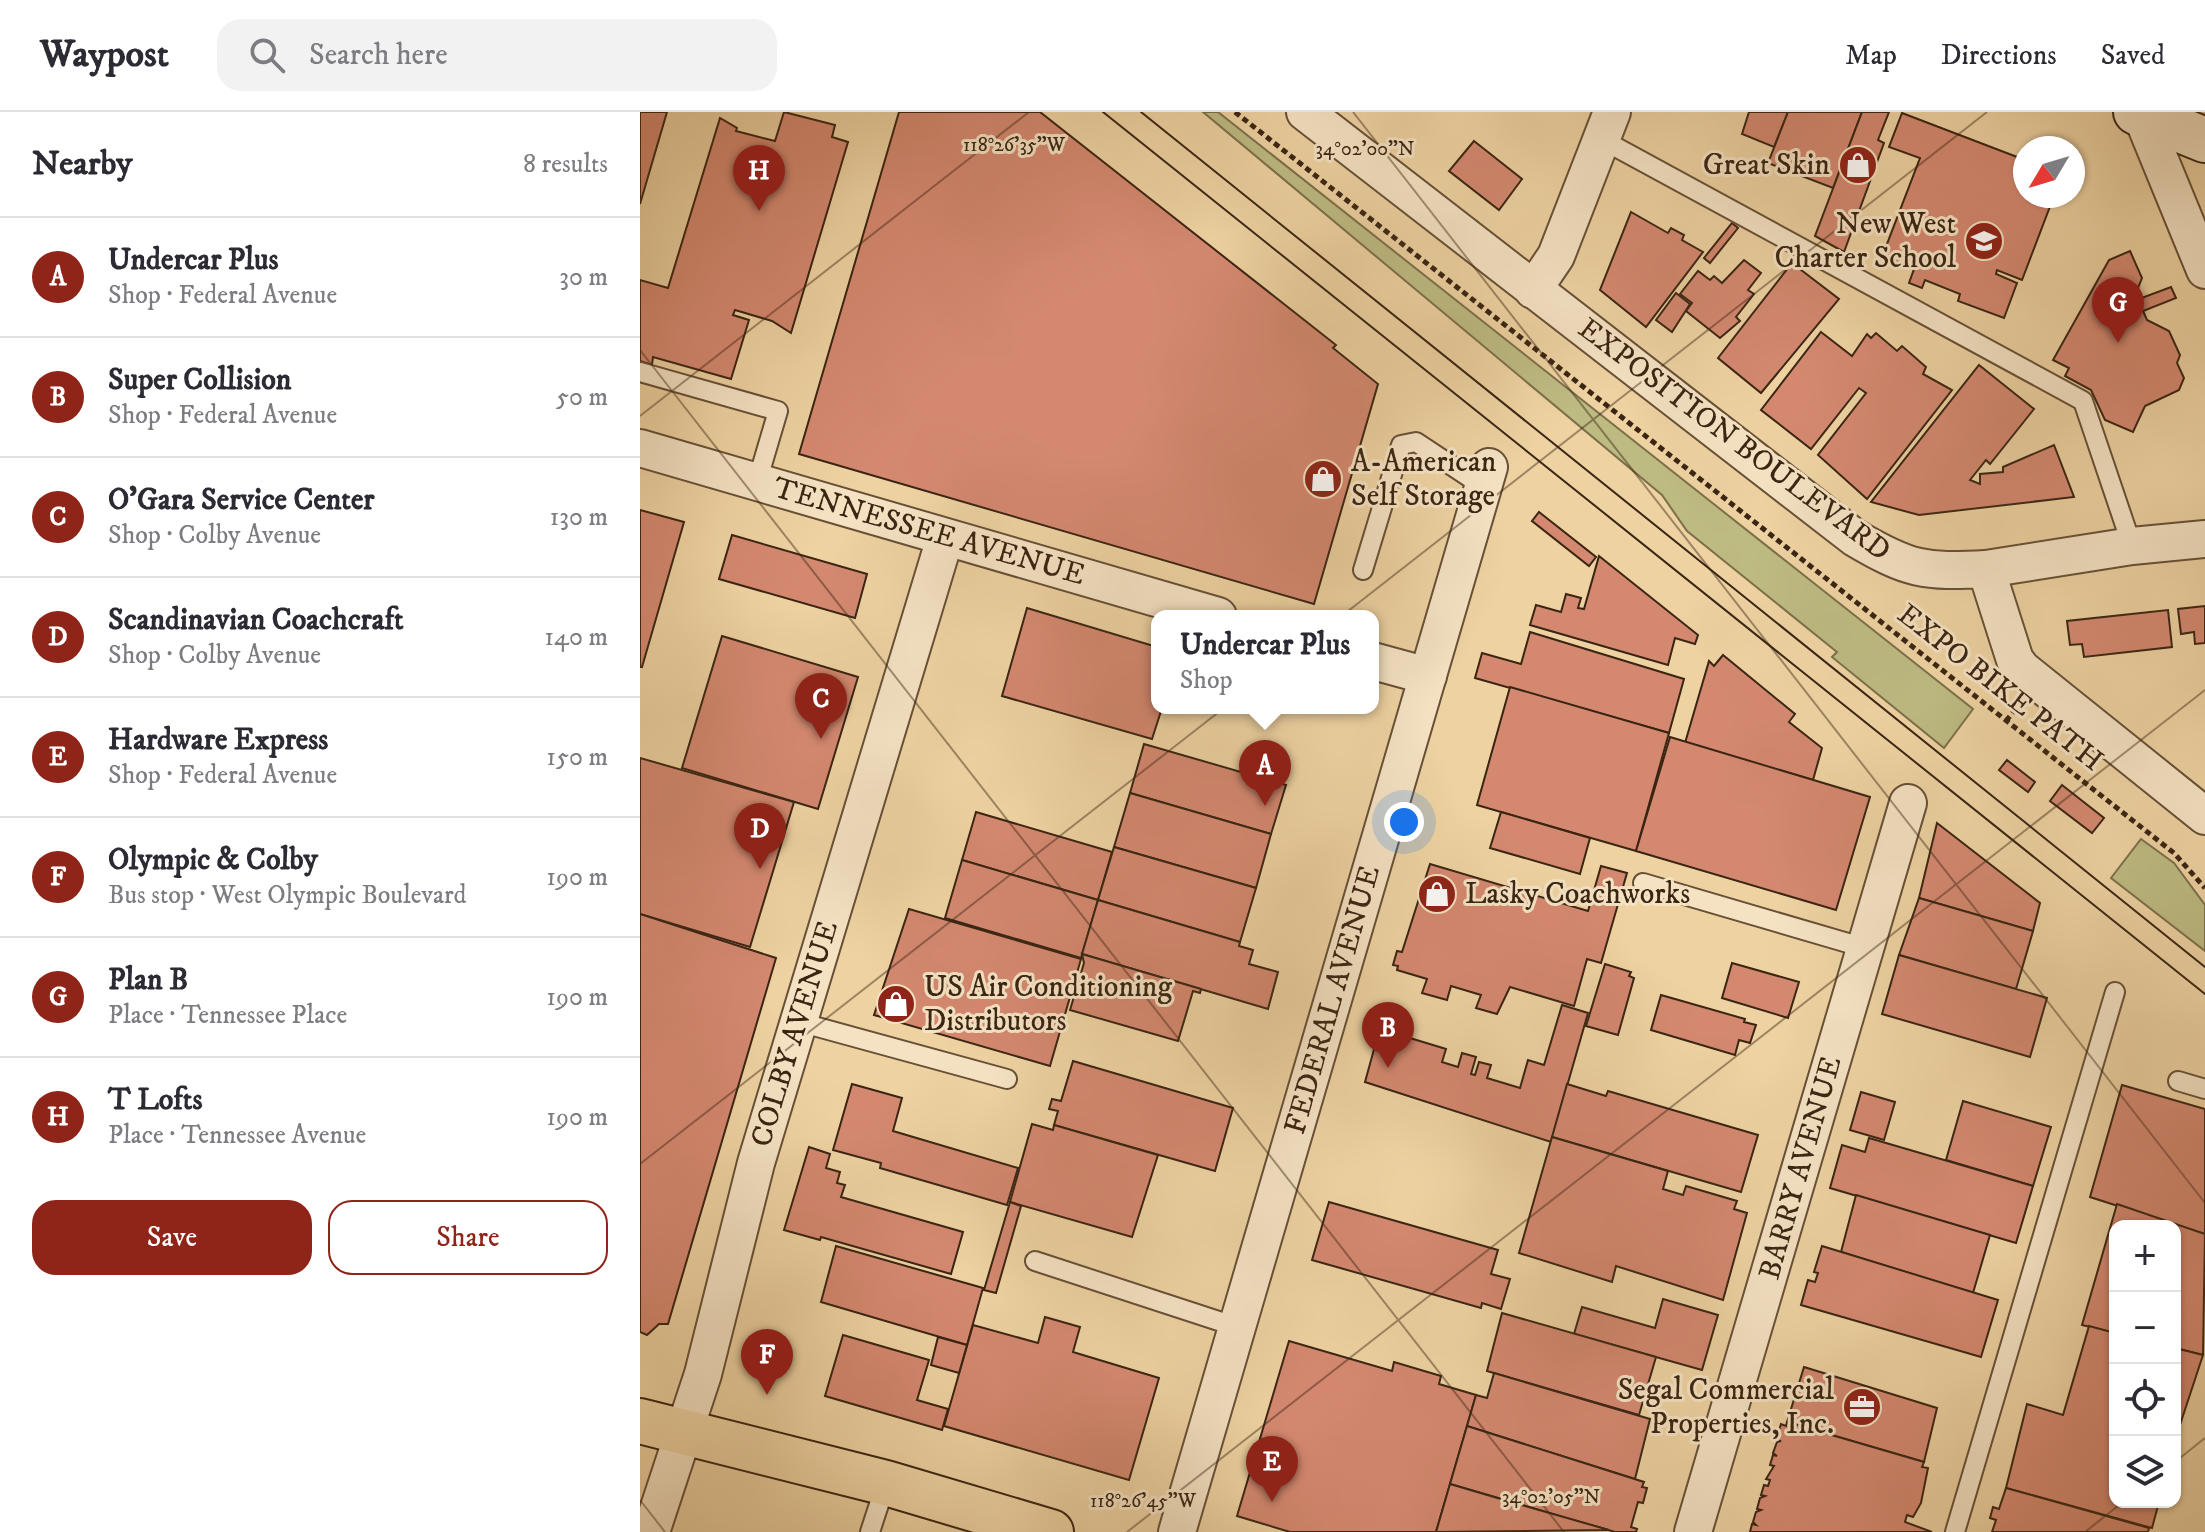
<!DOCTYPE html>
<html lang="en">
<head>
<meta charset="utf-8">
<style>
  :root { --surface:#fff; --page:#f2f2f3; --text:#2b2b33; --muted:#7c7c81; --line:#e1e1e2; --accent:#8f2418 }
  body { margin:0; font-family:"IM FELL DW Pica",serif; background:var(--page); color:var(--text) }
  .controls { position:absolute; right:24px; bottom:24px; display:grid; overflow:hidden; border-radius:16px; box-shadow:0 2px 6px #0004 }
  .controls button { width:72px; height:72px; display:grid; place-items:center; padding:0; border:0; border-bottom:2px solid var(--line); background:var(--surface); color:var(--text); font:40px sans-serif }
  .compass { position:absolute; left:1373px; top:24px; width:72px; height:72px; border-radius:50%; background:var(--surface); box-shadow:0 2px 6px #0004; rotate:232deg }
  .you { position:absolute; left:764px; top:710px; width:28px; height:28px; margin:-20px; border:6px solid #fff; border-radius:50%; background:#1a73e8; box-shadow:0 0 0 12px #1a73e833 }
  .badge { display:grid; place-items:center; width:52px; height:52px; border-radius:50%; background:var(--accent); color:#fff; font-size:26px; font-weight:700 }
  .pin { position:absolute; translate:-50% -66px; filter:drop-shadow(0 2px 4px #0008) }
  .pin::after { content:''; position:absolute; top:42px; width:28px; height:24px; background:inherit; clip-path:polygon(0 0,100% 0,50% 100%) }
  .popup { position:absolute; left:511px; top:498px; width:228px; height:104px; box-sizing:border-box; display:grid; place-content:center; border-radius:16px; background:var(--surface); filter:drop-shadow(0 2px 6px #0005); font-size:26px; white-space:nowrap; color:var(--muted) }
  .popup b { font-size:30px; color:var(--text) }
  .popup::after { content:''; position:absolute; left:50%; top:100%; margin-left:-16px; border:16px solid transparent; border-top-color:var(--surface) }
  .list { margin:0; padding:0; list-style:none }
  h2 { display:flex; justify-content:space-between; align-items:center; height:104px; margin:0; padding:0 32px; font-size:34px }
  h2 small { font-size:26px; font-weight:400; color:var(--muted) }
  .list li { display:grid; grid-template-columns:52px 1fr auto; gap:24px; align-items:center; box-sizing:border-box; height:120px; padding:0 32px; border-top:2px solid var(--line) }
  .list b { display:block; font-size:30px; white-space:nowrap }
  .list p { margin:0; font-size:26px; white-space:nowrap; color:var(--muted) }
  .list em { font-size:26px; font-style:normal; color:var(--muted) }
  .actions { display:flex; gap:16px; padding:24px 32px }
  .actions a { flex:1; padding:18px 0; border:2px solid var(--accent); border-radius:24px; text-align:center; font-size:28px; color:var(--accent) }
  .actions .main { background:var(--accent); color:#fff }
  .icon { flex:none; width:44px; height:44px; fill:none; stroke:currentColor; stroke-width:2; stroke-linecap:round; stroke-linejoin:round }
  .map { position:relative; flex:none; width:1565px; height:1420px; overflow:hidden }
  header { display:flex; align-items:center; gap:48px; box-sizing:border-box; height:112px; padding:0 40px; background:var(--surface); border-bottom:2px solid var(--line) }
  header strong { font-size:38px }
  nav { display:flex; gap:44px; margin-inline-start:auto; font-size:28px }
  .search { width:560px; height:72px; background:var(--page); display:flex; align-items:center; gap:20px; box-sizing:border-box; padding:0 28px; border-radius:24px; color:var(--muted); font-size:30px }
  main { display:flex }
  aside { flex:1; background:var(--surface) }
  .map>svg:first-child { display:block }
  .green { fill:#bdba82; stroke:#7c704a; stroke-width:2 }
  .building { fill:#d48870; stroke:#3a2513; stroke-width:2 }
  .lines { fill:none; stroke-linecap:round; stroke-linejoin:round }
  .service-casing { stroke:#675037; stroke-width:22 }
  .minor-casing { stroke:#675037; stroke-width:40 }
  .secondary-casing { stroke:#3a2513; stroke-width:48 }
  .primary-casing { stroke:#3a2513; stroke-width:48 }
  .path { stroke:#3a2513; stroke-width:5; stroke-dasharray:6 4; stroke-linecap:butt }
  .service { stroke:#f4e2c3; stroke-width:18 }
  .minor { stroke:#f4e2c3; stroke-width:36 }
  .secondary { stroke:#f4e2c3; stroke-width:44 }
  .primary { stroke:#eed2a2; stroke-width:44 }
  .tram { stroke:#3a2513; stroke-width:2 }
  .ticks { fill:none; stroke:#3a2513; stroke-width:2; stroke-opacity:0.45 }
  .labels { text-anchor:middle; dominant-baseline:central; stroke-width:6; stroke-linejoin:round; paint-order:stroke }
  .poi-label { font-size:30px; fill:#3a2513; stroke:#f4e2c3; text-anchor:end }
  .street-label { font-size:30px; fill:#3a2513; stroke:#f4e2c3 }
  .ticks-label { font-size:20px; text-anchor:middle; fill:#3a2513; stroke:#f4e2c3; stroke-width:6; stroke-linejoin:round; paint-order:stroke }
</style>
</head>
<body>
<header>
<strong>Waypost</strong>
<div class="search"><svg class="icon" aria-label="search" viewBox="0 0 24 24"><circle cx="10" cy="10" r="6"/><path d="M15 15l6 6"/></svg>Search here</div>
<nav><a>Map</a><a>Directions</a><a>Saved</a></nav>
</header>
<main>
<aside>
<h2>Nearby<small>8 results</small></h2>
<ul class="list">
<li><span class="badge">A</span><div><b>Undercar Plus</b><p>Shop · Federal Avenue</p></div><em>30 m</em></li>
<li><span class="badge">B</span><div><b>Super Collision</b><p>Shop · Federal Avenue</p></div><em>50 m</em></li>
<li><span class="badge">C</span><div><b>O'Gara Service Center</b><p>Shop · Colby Avenue</p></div><em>130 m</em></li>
<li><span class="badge">D</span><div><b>Scandinavian Coachcraft</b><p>Shop · Colby Avenue</p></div><em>140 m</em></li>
<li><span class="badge">E</span><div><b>Hardware Express</b><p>Shop · Federal Avenue</p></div><em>150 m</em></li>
<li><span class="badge">F</span><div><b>Olympic &amp; Colby</b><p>Bus stop · West Olympic Boulevard</p></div><em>190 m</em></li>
<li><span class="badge">G</span><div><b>Plan B</b><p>Place · Tennessee Place</p></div><em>190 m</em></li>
<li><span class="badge">H</span><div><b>T Lofts</b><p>Place · Tennessee Avenue</p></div><em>190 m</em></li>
</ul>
<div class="actions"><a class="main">Save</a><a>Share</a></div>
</aside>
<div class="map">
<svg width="1565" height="1420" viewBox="0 0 1565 1420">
  <rect width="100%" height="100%" fill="#eed2a2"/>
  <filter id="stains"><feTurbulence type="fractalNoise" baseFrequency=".0025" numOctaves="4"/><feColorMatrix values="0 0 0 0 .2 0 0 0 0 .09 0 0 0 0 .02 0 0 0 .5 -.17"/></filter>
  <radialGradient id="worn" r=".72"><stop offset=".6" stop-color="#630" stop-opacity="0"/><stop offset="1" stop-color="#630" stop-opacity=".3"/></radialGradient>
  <g class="green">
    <path d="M563,0h15l755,597 -29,39 -112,-91 5,-5 -150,-121 -25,-36z"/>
    <path d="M1501,727l33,24 31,42v46l-94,-73z"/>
  </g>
  <g class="building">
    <path d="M0,0h27l-27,92z"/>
    <path d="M144,0l51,13 -3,12 16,5 -57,191 -19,-12 -37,-11 -2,5 16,5 -18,59 -78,-22 -1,8 -12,-4v-81l28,8 52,-170 17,10 -1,3 39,10z"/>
    <path d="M259,0h141l296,233 -3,3 45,36 -64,220 -515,-150z"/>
    <path d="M1109,0h39l-14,35 -32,-13z"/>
    <path d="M1148,0h74l-29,76 -65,-25z"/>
    <path d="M1222,0h27l-11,28 6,3 -40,109 -29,-16z"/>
    <path d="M1262,1l123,47v36h29l-32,84 -25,-10 -1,4 21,9 -13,35 -46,-17 2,-7 -35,-14 -3,8 -13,-5 5,-14 -32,-12 38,-99 -31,-11z"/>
    <path d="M834,29l48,38 -23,31 -50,-39z"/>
    <path d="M991,100l37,21 3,-5 13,7 -2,5 21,12 -57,75 -46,-37z"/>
    <path d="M1092,111l6,5 -28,35 -6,-5z"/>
    <path d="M1490,139l12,27 -6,15 3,6 32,-12 5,11 -33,13 4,9 22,11 11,24 -3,8 7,15 -5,12 -34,16 -12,26 -28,-12 -14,-30 -26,-14 4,-8 -16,-8 56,-100z"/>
    <path d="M1104,148l17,13 -13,17 6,4 -18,23 4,4 -20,17 -34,-27 6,-8 -12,-9 18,-23 12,9 4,-4 8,7z"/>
    <path d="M1152,151l47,36 -78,94 -43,-35z"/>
    <path d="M1036,181l14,11 -18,28 -16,-12z"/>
    <path d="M1181,220l31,24 15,-22 4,4 5,-5 21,18 5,-5 24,21 -3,7 29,16 -85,109 -49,-44 48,-62 -7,-5 -48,61 -50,-39z"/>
    <path d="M1339,253l55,44 -44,55 -4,-4 -16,20 10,4v-10l23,-2v-5l51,-22 20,52 -155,18 -48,-13z"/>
    <path d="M0,398l44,12 -42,145h-2z"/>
    <path d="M899,400l57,45 -7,9 -57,-45z"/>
    <path d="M92,423l135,39 -12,44 -136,-39z"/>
    <path d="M959,444l99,79 -3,9 -20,-6 -7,27 -138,-40 6,-20 25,7 5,-18 15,4 -3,10 6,1z"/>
    <path d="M1565,494v37l-10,1 -1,-12 -13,2 -3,-25z"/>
    <path d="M387,496l130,39v61h5l-10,31 -150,-43z"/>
    <path d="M1528,498l4,37 -88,10 -2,-13 -12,1 -3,-24z"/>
    <path d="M890,520l154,47 -15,54 -194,-55 7,-25 39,11z"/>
    <path d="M82,524l136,41 -40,132 -136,-41z"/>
    <path d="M1083,543l72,59 -6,8 33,26 -9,32 -128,-37 24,-82 5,5z"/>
    <path d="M870,575l159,46 -33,118 -159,-46z"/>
    <path d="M1030,625l200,60 -34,113 -200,-59z"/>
    <path d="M504,632l142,41 -15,49 -141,-41z"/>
    <path d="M0,646l154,44 -44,145 -110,-33z"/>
    <path d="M1367,648l28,22 -7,10 -29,-22z"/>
    <path d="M1422,673l42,33 -12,15 -42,-32z"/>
    <path d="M490,681l141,41 -15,54 -142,-41z"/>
    <path d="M336,700l136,40 -14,48 -136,-40z"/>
    <path d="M861,700l89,26 -10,36 -90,-26z"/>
    <path d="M1297,711l103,80 -7,28 -114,-33z"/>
    <path d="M474,735l142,41 -16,54 -142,-42z"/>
    <path d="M322,748l136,40 -17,58 -136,-40z"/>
    <path d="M790,752l158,47 13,-45 26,7 -26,90 -14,-4 -13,47 -64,-19 -13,27 -21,-6 5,-13 -30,-9 -4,14 -25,-7 5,-14 -30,-9 1,-4 -5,-1 4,-14 5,1z"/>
    <path d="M1279,786l114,33 -17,58 -117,-34z"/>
    <path d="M458,788l142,42 -1,4 14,4 -4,14 29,8 -10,37 -186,-55z"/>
    <path d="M269,797l172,50 -31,107 -176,-51z"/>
    <path d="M0,802l136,44 -108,366h-9l-12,11 -7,-3z"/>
    <path d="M442,842l119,35 -1,4 -7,-2 -15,50 -108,-31 14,-47z"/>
    <path d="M1259,843l148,43 -17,59 -148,-43z"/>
    <path d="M1092,851l67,19 -11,36 -66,-20z"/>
    <path d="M965,852l26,8 -2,4 5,2 -16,57 -32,-9z"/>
    <path d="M1021,883l84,24 -1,3 12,3 -6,18 -11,-3 -4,15 -84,-25z"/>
    <path d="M922,893l26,8 -37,129 -186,-60 11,-40 7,2 4,-13 59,18 -4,13 16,5 4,-14 14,4 -5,17 4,1 4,-13 12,3 -4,13 33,10 8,-28 16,5z"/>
    <path d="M433,949l160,47 -18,63 -161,-46 4,-14 -9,-2 3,-10 9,2z"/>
    <path d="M212,972l50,14 -9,33 125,37 -11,37 -127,-37 1,-5 -48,-13z"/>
    <path d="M927,972l39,12 2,-5 150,44 -17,57 -189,-55z"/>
    <path d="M1482,973l83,24v125l-115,-37z"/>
    <path d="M1221,980l34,10 -11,38 -34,-10z"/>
    <path d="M1323,989l88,26 -18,59 -87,-26z"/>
    <path d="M392,1012l21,6 1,-5 104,30 -26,82 -122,-35z"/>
    <path d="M912,1025l116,34 -5,18 20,6 3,-9 51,15 -3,8 13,4 -24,87 -107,-34 -4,16 -93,-29z"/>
    <path d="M1229,1026l164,48 -17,57 -186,-55 12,-43 23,7z"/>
    <path d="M169,1035l21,7 -4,14 14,4 -3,11 8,2 -4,12 122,35 -12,42 -130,-37 -1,3 -36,-10z"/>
    <path d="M1216,1083l134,40 -17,58 -132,-41z"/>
    <path d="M370,1090l11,4 -25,87 -12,-3z"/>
    <path d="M689,1090l169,48 -7,24 19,5 -9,30 -19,-6 -1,5 -169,-48z"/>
    <path d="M1477,1092l88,30 -2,121 -28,-7v-122h-60v107l-33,-8z"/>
    <path d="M196,1134l147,42 -16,57 -146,-43z"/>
    <path d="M1182,1134l176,54 -17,57 -180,-52 7,-25 7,2 3,-9 -4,-1z"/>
    <path d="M1023,1187l55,16 -16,55 -128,-36 8,-27 73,21z"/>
    <path d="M862,1201l154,44 -17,58 -152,-44z"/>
    <path d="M405,1205l35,10 -7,25 86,26 -30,102 -185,-54 29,-101 65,18z"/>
    <path d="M1449,1214l26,7v169h44l-7,26 -146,-40 21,-84 36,11z"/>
    <path d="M203,1223l86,25 -12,40 31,9 -6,21 -117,-34z"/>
    <path d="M298,1225l29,8 -8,28 -28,-8z"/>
    <path d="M649,1229l103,30 2,-9 47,14 -2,8 37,11 -40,137h-146l-53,-16z"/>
    <path d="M1535,1236l28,7 -28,85z"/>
    <path d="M1164,1255l133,41 -13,54 -137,-40z"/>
    <path d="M854,1261l156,46 -15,60 -168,-53 9,-31 11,3z"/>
    <path d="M1147,1310l137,40 -2,5 6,1 -7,35 -8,14 -6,-2 -2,7 27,10h-182l2,-8 4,1 -3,-3 3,-10 5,-2 -4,-1 3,-11 5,-2 -4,-1 3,-10 4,1 2,-6 -4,-1 8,-13 -4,-1 3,-10 4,1 -4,-3 4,-11 4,-1 -5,-1 5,-16 5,2z"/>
    <path d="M827,1314l177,56 -2,5 5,1 -4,15 -5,-1 -7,25 6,2 -1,3h-21l-165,-48z"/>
    <path d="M810,1372l61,18 98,28 -173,2z"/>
    <path d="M1366,1376l143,40 -1,4h-156l4,-12 -6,-2 3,-11 6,2z"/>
  </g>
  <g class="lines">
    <defs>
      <g id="service">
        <path d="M961,27l482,262 49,145"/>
        <path d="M0,260l138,39 -21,71"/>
        <path d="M723,458l38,-125 15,-3 68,45"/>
        <path d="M1003,771l222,65"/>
        <path d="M159,910l208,57"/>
        <path d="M1538,969l27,8"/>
        <path d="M395,1149l202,66"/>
        <path d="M230,1420l16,-49"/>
        <path d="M1315,1420l160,-540"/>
      </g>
      <g id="minor">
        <path d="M665,0l550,426c54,32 69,34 131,31l29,91 7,9 183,147"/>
        <path d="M1501,2l64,156"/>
        <path d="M893,178l23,-34 56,-144"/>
        <path d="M0,336l578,168"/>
        <path d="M1346,457l146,-23 73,-7"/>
        <path d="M733,549l55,15"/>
        <path d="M11,1420l52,-158 53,-211 189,-625"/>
        <path d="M537,1420l312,-1065"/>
        <path d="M1053,1420l215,-729"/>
      </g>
      <path id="secondary" d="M1496,0l69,28"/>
      <path id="primary" d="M0,1309l246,62 165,49"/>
    </defs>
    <use href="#service" class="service-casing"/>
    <use href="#minor" class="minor-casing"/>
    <use href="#secondary" class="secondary-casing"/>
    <use href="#primary" class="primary-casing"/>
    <g class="path">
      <path d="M595,0l939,741 31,35"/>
      <path d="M1366,609l12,-15"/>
    </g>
    <use href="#service" class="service"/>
    <use href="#minor" class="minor"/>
    <use href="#secondary" class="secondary"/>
    <use href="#primary" class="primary"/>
    <g class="tram">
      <path d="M463,0l1102,882"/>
      <path d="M501,0l1064,855"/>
    </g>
  </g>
  <path class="ticks" d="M713,0l852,1091M0,238l924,1182M0,304l389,-304M0,1052l1347,-1052M1535,1350l30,-24M0,1388l25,32M487,1420l1078,-842M1445,1420l38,-30"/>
  <defs>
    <symbol id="shop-disc" viewBox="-11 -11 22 22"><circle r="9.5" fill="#8f2418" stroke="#f4e2c3"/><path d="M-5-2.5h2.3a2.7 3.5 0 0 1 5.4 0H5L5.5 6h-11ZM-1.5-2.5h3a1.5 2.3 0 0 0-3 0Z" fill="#fff"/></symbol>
    <symbol id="school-disc" viewBox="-11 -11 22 22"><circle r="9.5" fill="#8f2418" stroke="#f4e2c3"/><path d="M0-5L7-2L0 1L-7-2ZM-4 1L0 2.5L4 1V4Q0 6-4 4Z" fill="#fff"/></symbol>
    <symbol id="office-disc" viewBox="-11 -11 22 22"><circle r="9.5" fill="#8f2418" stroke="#f4e2c3"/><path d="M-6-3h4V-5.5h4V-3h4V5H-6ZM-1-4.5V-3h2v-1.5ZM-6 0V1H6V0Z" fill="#fff"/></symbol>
  </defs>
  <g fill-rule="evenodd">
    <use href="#shop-disc" x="1196" y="31" width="44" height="44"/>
    <use href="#school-disc" x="1322" y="107" width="44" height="44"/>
    <use href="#shop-disc" x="661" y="345" width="44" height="44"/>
    <use href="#shop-disc" x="775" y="760" width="44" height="44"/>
    <use href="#shop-disc" x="234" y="870" width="44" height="44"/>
    <use href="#office-disc" x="1200" y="1273" width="44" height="44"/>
  </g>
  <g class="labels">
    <g class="poi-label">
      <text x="1190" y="53">Great Skin</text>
      <text x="1316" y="112">New West<tspan x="1316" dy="34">Charter School</tspan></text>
      <text x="711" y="350" text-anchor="start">A-American<tspan x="711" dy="34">Self Storage</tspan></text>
      <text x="825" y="782" text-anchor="start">Lasky Coachworks</text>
      <text x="284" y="875" text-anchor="start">US Air Conditioning<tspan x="284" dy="34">Distributors</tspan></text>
      <text x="1194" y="1278">Segal Commercial<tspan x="1194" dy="34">Properties, Inc.</tspan></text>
    </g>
    <g class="street-label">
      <text transform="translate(1094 328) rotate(37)">EXPOSITION BOULEVARD</text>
      <text transform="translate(289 420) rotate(16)">TENNESSEE AVENUE</text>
      <text transform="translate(1360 576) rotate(38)">EXPO BIKE PATH</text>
      <text transform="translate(693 888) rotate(-74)">FEDERAL AVENUE</text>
      <text transform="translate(155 922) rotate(-73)">COLBY AVENUE</text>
      <text transform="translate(1161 1056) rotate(-74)">BARRY AVENUE</text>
    </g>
  </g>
  <g class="ticks-label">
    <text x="374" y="39">118°26'35"W</text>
    <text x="725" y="43">34°02'00"N</text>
    <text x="911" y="1391">34°02'05"N</text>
    <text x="503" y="1395">118°26'45"W</text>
  </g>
  <rect width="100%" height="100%" filter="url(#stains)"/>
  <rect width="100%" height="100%" fill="url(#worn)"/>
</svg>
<div class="controls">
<button>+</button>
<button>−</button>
<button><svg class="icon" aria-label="locate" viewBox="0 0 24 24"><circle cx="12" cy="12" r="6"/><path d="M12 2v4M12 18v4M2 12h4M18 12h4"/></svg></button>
<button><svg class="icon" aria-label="layers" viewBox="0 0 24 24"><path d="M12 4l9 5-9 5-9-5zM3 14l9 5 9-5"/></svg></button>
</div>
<svg class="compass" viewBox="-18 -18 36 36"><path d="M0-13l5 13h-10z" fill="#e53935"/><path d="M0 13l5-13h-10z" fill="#7c7c81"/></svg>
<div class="you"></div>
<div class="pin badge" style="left:625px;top:694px">A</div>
<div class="popup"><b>Undercar Plus</b>Shop</div>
<div class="pin badge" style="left:748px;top:956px">B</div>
<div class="pin badge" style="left:181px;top:627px">C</div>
<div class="pin badge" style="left:120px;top:757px">D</div>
<div class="pin badge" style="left:632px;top:1390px">E</div>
<div class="pin badge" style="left:127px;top:1283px">F</div>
<div class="pin badge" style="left:1478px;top:231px">G</div>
<div class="pin badge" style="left:119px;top:99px">H</div>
</div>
</main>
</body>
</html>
